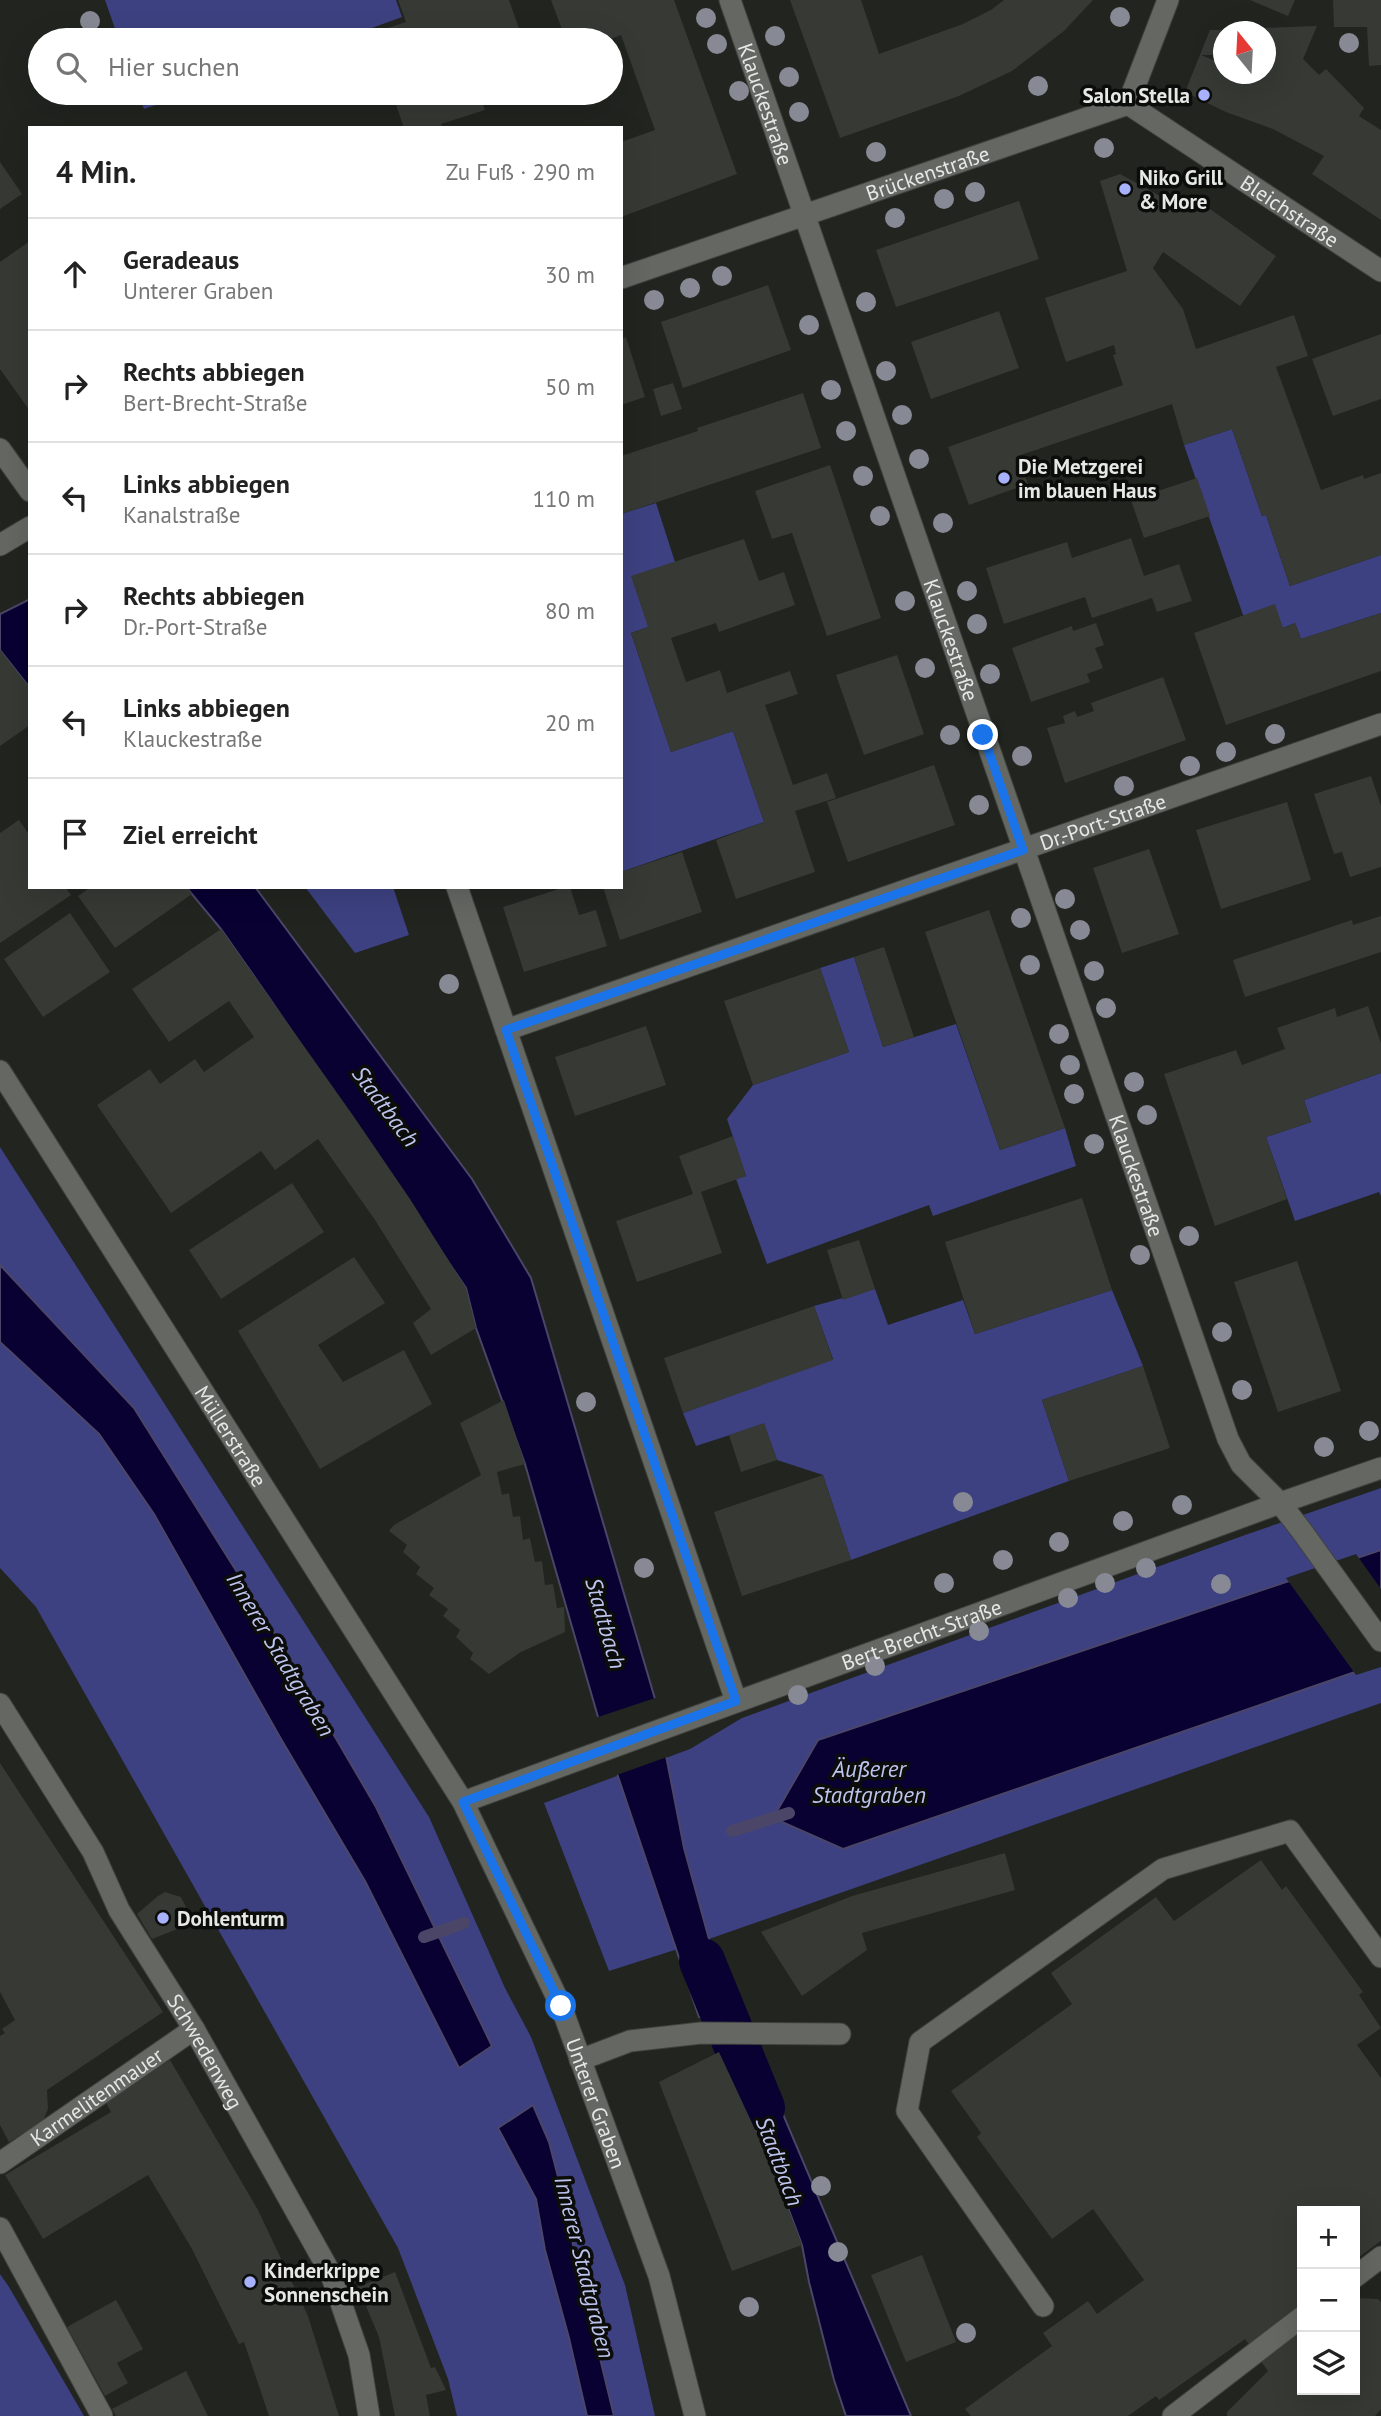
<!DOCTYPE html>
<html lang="de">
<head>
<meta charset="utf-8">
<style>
  :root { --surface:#fff; --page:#f2f2f2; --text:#222; --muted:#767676; --line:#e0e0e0 }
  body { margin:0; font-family:"PT Sans",sans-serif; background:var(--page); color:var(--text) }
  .controls { position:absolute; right:21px; bottom:21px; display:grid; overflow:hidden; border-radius:0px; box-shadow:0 7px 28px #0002 }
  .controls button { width:63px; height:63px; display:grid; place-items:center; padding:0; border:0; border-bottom:2px solid var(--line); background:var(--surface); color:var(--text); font:35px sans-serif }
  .compass { position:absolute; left:1213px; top:21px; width:63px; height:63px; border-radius:50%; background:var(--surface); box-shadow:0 7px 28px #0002; rotate:342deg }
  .stop { position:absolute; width:21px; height:21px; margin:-16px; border:5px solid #1a73e8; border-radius:50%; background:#fff }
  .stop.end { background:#1a73e8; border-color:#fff; box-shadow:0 2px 7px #0008 }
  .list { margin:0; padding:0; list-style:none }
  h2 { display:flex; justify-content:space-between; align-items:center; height:91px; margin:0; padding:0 28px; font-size:30px }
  h2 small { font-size:23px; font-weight:400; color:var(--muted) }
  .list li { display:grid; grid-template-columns:46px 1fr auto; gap:21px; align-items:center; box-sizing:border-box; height:112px; padding:0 28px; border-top:2px solid var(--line) }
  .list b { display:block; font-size:26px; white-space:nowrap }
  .list p { margin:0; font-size:23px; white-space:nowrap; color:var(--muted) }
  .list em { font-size:23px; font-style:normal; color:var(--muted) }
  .icon { flex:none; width:38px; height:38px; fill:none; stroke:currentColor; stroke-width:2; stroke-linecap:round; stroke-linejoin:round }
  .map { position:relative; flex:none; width:1381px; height:2416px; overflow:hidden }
  .search { position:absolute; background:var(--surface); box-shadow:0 7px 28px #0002; left:28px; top:28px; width:595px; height:77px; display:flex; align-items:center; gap:18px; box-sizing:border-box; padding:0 24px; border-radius:38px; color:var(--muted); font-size:26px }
  .panel { position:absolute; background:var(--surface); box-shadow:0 7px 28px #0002; left:28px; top:126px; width:595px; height:763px; border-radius:0px }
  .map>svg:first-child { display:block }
  .green { fill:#3d4181 }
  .water { fill:#080132; stroke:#4b4668; stroke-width:2 }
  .pier { fill:#21241f }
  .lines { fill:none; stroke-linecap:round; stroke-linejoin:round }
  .stream { stroke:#4b4668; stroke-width:12 }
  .canal { stroke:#080132; stroke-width:46 }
  .building { fill:#363934 }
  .minor-casing { stroke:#40423e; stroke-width:23 }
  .minor { stroke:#646762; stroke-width:21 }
  .tree { fill:#878a94 }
  .route { stroke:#1a73e8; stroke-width:9 }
  .poi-dot { fill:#a7b1fc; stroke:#0c0d0b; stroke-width:2.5 }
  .labels { text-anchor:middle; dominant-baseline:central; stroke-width:7; stroke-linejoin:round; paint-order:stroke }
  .poi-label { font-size:21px; font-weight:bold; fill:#e6e8e5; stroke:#0c0d0b; text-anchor:start }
  .street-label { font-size:21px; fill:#e6e8e5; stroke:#0c0d0b }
  .water-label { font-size:23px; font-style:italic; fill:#bdc4ee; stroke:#0c0d0b }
</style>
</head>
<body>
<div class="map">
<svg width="1381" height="2416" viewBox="0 0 1381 2416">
  <rect width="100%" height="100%" fill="#21241f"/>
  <g class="green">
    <path d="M105,0h291l6,17 -63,23h-220z"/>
    <path d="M138,93h53l-47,16z"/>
    <path d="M1232,429l30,87 4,-1 24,71 91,-31v58l-80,26 -6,-16 -12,5 -40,-13 -59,-170z"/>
    <path d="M656,503l19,59 -27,65 -17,6 40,119 62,-21 31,91 -143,50v-358z"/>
    <path d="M305,887h88l16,48 -54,18z"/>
    <path d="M854,957l29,90 73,-23 44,126 65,-22 11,38 -143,50 -4,-11 -162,59 -31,-85 10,-3 -19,-57 26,-34 96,-33 -29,-84z"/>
    <path d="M1381,1073v123l-2,-4 -84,29 -29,-84 45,-15 -7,-22z"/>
    <path d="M0,1147l429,670 76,171 26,49 94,248 30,131h-198l-9,-37 -50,-131 -362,-641 -36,-39z"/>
    <path d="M875,1289l13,36 75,-25 12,34 137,-44 31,76 -101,34 27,81 -218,79 -28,-85 -46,-15 -13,-36 -68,22 -13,-33 150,-54 -19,-53z"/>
    <path d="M1381,1488v215l-672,236 -100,32 -65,-168 146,-54 52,-31 503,-183z"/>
    <path d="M0,2274l9,13 75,129h-84z"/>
  </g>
  <g class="water">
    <path d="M30,599v89l-30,-38v-36z"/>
    <path d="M186,887h69l217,292 59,99 124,421 29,149 25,91 34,79 -44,-1 -101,-300 -73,-253 -49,-136 -10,-40 -196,-289 -49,-70z"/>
    <path d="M0,1265l134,143 128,204 114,195 116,239 -33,22 -94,-187 -84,-142 -127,-225 -55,-80 -99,-92z"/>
    <path d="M1381,1550v113l-538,186 -70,-31 45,-78z"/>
    <path d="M718,2049l39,4 154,363h-65l-12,-36 -25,-98 -7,-37 -29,-77z"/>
    <path d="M533,2105l16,37 19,73 6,36 40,165h-27l-18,-78 -24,-88 -9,-51 -38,-71z"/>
  </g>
  <g class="pier">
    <path d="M1356,1554l25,35v78l-25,8 -70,-97z"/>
    <path d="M658,1697l12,59 -56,20 -19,-58z"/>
  </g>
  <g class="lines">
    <g class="stream">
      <path d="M732,1831l57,-18"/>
      <path d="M424,1937l40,-14"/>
    </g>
    <path class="canal" d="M702,1961l60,147"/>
  </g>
  <g class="building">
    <path d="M398,0h111l12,34 -18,6h-129l-2,-7 34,-11z"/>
    <path d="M551,0h123l63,174 -116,43v-75l34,-12 -34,-95 -13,5h-42z"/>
    <path d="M790,0h71l18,54 84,-30 28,-14 13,-10h89l-29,31 -52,40 -53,25 -119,42z"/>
    <path d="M1250,0h45l-7,16z"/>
    <path d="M1333,0h48v65l-12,1 -2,-39h-33z"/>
    <path d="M1317,26l-14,33 16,16 7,-6 38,39 -5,8 22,14v90l-69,-46 12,-18 -51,-27 -47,-17 -41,-20 25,-62h13v25h-22l22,9v10h25l11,4 1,-4h6v-12l3,-9h-3v-21h-35v-3z"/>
    <path d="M392,93h87l6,17 -44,14 2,4h-39z"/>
    <path d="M0,162l22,32 -22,15z"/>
    <path d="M1120,174l71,39 8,-12 77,55 -36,50 -77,-54 -10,16 30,41 13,40 98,-34 14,41 -32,11 45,123 42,-15 1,4 17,-6v82l-91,31 -24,-71 -4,1 -30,-87 -48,16 -12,-41 -154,52 10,28 -59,21 -21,-58 175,-62 -10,-30 3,-1 -2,-9 -48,17 -21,-64 82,-27 -27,-90z"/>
    <path d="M1019,201l20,58 -143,48 -20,-57z"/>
    <path d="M30,241v170l-30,-42v-107z"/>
    <path d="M768,285l23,65 -108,38 -22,-66z"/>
    <path d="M999,311l20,57 -88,31 -20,-57z"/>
    <path d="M1381,334v65l-48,17 -21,-57z"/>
    <path d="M626,337l19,60 -24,8v-66z"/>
    <path d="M673,383l9,26 -21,7 -8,-27z"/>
    <path d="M803,393l18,55 -200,66v-58l77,-25 -1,-3z"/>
    <path d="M830,465l51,153 -54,18 -35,-103 -20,6 -17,-48z"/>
    <path d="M1197,478l13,38 -66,22 -13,-38z"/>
    <path d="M1131,538l13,38 35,-12 13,37 -35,11 -5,-14 -60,20 -7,-21 -81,27 -18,-56 81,-26 5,16z"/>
    <path d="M744,539l15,42 25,-9 11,33 -76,27 -3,-9 -45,15 15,44 34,-12 7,23 63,-22 8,23 -33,11 28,80 34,-12 9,25 -41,13 20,61 -79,27 -20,-59 48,-18 -31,-91 -62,21 -40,-119 17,-6 -17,-51z"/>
    <path d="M1275,604l8,24 12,-5 6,16 80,-26v58l-155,54 -32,-92z"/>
    <path d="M1096,623l8,22 -9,3 8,20 -16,6 3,8 -59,20 -19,-54 60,-22 1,5z"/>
    <path d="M0,650l30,38v37l-30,21z"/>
    <path d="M897,655l27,79 -60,21 -28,-80z"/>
    <path d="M1163,677l23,63 -121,43 -18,-55 18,-5 -2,-7 12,-5 2,6 17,-6 -3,-8z"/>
    <path d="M934,765l21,60 -107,37 -21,-60z"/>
    <path d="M1371,776l10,30v61l-31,10 -8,-25 -8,2 -20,-60z"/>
    <path d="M1287,802l24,78 -90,29 -25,-79z"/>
    <path d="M19,820l11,16v51h35l6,8 -71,48v-110z"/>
    <path d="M1149,849l30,85 -57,19 -29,-85z"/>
    <path d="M682,852l20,60 -82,28 -17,-53h18v-15z"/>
    <path d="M91,887h95l6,7 -77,54 -37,-52z"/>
    <path d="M565,887h5l9,28 17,-5 11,36 -83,26 -21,-65z"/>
    <path d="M989,910l76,218 -65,22 -75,-218z"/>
    <path d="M70,913l40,59 -67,45 -39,-58z"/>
    <path d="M1381,916v36l-136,45 -12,-37 119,-40 1,5z"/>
    <path d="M221,929l131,185 58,85 56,89 10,40 -45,27 -18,-32 18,-14 -56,-89 -57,-81 -43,31 -14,-19 -90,62 -74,-108 53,-36 10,15 35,-25 9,13 50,-35 -25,-36 -60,41 -37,-53z"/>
    <path d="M884,947l30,90 -31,10 -29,-90z"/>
    <path d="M820,968l29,84 -96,33 -29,-84z"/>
    <path d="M1368,1006l13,37v30l-77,27 7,22 -45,15 21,62 -72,27 -51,-152 72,-24 6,15 43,-16 -8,-21 58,-20 2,9z"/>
    <path d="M646,1026l20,59 -91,31 -20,-59z"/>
    <path d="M733,1136l13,40 -45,16 21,61 -85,29 -21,-61 77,-27 -14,-38z"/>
    <path d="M292,1183l32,49 -103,67 -32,-49z"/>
    <path d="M1082,1198l30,92 -137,44 -30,-92z"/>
    <path d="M859,1240l16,49 -32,11 -16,-50z"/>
    <path d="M354,1257l31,46 -67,42 25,37 61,-32 28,54 -112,65 -82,-138z"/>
    <path d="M1297,1261l44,130 -63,21 -44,-130z"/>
    <path d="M814,1306l19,54 -150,53 -19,-55z"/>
    <path d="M1143,1366l27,82 -101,33 -27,-81z"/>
    <path d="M504,1400l21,64 -28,8 5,23 7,-2 4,24 7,-1 3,24 7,-2 5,24 7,-1 3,24 8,-1 4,24 7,-1 1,25 -44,20 -32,22 -19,-15 3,-6 -17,-16 4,-7 -17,-14 5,-7 -19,-14 5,-7 -18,-14 4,-7 -17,-15 4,-7 -18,-14 5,-6 87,-50 -21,-52z"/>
    <path d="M764,1423l13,37 -36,12 -12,-37z"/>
    <path d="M823,1475l28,85 -109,36 -28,-84z"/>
    <path d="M0,1763l163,249 -116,78 1,19 -5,12 -34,21 -9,-17v-89l5,-3 -3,-4 13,-9 -15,-28z"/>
    <path d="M1005,1853l10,37 -153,43 5,17 -65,46 -41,-64 91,-36z"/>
    <path d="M1261,1860l21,30 4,-4 77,106 -4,3 22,33 -24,17 24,33v163l-26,19v-49h-53l-1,87 1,92h53v-92l23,1 3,3v107l-6,7h-148v-4l41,-41 -23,-32 -86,61 -3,-4 -28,20h-157l-6,-7 87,-63 -9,-13 45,-32 9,13 47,-34 -51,-71 -41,30 -75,-102 4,-4 -30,-42 121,-87 -21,-31 105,-76 18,24z"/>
    <path d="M165,1892l16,5 5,10 1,8 -7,13 -28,11 -15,-25 21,-18z"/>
    <path d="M719,2052l54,116 29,77 -70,26 -73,-189z"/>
    <path d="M170,2060l88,150 50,106 31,100h-70l-25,-74 -5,2 -47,-95 -44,-74 -105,64 -38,-64 106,-63 -7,-13z"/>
    <path d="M922,2255l34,87 -50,20 -35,-87z"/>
    <path d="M395,2272l36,96 4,-1 11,23 -20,5 4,21h-35l-16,-79 -21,-50z"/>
    <path d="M116,2300l27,49 -26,14 11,20 -23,13 -38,-69z"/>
    <path d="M186,2371l22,45h-92l-4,-7z"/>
  </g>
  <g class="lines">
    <defs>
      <g id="minor">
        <path id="s1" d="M730,0l498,1439 13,25 39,39 21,27 80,111"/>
        <path id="s2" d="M1128,104l253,167"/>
        <path d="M1128,104l40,-104"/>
        <path id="s3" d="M621,278l507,-174"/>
        <path d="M0,449l30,42"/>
        <path d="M0,545l30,-18"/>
        <path d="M457,887l279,814"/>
        <path id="s4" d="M506,1030l875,-306"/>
        <path id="s5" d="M0,1071l463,731 98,204 98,270 36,140"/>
        <path id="s6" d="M0,1704l93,148 26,58 75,119 137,245 28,81 10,61"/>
        <path id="s7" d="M463,1802l817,-299 101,-35"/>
        <path d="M580,2060l50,-19 71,-8 139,1"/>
        <path id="s8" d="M0,2163l194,-134"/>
        <path d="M0,2228l102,188"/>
        <path d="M1355,2277l26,-20"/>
        <path d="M1043,2306l-136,-195 13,-69 243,-173 127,-38 91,126"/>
        <path d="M1173,2416l129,-99"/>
      </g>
    </defs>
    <use href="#minor" class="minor-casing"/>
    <use href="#minor" class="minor"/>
  </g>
  <g class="tree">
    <circle cx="1120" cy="17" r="10"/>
    <circle cx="706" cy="18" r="10"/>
    <circle cx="90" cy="21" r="10"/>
    <circle cx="775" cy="36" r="10"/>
    <circle cx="1349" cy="43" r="10"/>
    <circle cx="717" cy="44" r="10"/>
    <circle cx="789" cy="77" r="10"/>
    <circle cx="1038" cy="86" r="10"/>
    <circle cx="739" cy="91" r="10"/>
    <circle cx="799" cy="112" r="10"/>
    <circle cx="1104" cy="148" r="10"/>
    <circle cx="876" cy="152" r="10"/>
    <circle cx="975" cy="192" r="10"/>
    <circle cx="944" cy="199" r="10"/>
    <circle cx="895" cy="218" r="10"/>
    <circle cx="722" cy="276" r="10"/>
    <circle cx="690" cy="288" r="10"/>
    <circle cx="654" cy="300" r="10"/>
    <circle cx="866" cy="302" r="10"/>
    <circle cx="809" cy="325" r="10"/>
    <circle cx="886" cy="371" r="10"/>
    <circle cx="831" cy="390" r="10"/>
    <circle cx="902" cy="415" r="10"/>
    <circle cx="846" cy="431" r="10"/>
    <circle cx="919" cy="459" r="10"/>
    <circle cx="863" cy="476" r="10"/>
    <circle cx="880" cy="516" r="10"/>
    <circle cx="943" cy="523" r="10"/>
    <circle cx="967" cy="591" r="10"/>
    <circle cx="905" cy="601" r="10"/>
    <circle cx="977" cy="624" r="10"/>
    <circle cx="925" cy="668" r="10"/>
    <circle cx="990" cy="674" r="10"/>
    <circle cx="1275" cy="734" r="10"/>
    <circle cx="950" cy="735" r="10"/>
    <circle cx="1226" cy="752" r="10"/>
    <circle cx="1022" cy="756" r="10"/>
    <circle cx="1190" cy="766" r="10"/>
    <circle cx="1124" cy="786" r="10"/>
    <circle cx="979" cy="805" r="10"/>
    <circle cx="1065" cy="899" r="10"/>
    <circle cx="1021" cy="918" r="10"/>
    <circle cx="1080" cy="930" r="10"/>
    <circle cx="1030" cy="965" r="10"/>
    <circle cx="1094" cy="971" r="10"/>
    <circle cx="449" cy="984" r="10"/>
    <circle cx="1106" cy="1008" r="10"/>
    <circle cx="1059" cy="1034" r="10"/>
    <circle cx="1070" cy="1065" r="10"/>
    <circle cx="1134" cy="1082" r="10"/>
    <circle cx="1074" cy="1094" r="10"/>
    <circle cx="1147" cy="1115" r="10"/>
    <circle cx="1094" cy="1144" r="10"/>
    <circle cx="1189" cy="1236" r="10"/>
    <circle cx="1140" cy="1255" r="10"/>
    <circle cx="1222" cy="1332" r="10"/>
    <circle cx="1242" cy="1390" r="10"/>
    <circle cx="586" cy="1402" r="10"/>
    <circle cx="1369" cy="1431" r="10"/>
    <circle cx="1324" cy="1447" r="10"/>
    <circle cx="963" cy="1502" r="10"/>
    <circle cx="1182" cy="1505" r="10"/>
    <circle cx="1123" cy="1521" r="10"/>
    <circle cx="1059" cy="1542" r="10"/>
    <circle cx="1003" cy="1560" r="10"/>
    <circle cx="644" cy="1568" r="10"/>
    <circle cx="1146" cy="1568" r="10"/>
    <circle cx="944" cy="1583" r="10"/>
    <circle cx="1105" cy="1583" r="10"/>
    <circle cx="1221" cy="1584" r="10"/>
    <circle cx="1068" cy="1598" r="10"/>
    <circle cx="979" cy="1631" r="10"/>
    <circle cx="875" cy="1666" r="10"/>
    <circle cx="798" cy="1695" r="10"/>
    <circle cx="821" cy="2186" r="10"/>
    <circle cx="838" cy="2252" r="10"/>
    <circle cx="749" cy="2307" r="10"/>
    <circle cx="966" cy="2333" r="10"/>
  </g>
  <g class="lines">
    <path class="route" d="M561,2006l-98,-204 273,-101 -230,-671 517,-180 -40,-115"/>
  </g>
  <g class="poi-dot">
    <circle cx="1204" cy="95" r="7"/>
    <circle cx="1125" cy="189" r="7"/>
    <circle cx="1004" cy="478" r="7"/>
    <circle cx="163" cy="1918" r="7"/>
    <circle cx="250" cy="2282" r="7"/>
  </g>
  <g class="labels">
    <g class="poi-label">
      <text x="1190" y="95" text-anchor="end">Salon Stella</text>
      <text x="1139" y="177">Niko Grill<tspan x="1139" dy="24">&amp; More</tspan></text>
      <text x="1018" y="466">Die Metzgerei<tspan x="1018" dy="24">im blauen Haus</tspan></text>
      <text x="177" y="1918">Dohlenturm</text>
      <text x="264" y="2270">Kinderkrippe<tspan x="264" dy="24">Sonnenschein</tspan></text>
    </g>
    <g class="street-label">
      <text stroke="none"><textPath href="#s1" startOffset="110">Klauckestraße</textPath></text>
      <text stroke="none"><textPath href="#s3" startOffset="324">Brückenstraße</textPath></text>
      <text stroke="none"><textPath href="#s2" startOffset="194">Bleichstraße</textPath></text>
      <text stroke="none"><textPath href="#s1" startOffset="677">Klauckestraße</textPath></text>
      <text stroke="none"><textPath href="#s4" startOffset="632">Dr.-Port-Straße</textPath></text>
      <text stroke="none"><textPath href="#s1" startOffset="1244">Klauckestraße</textPath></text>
      <text stroke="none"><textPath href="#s5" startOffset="432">Müllerstraße</textPath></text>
      <text stroke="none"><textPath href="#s7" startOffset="488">Bert-Brecht-Straße</textPath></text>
      <text stroke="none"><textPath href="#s6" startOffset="404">Schwedenweg</textPath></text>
      <text stroke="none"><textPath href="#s8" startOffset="117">Karmelitenmauer</textPath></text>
      <text stroke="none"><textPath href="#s5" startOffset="1195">Unterer Graben</textPath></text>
    </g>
    <g class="water-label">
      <text transform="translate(386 1106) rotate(53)">Stadtbach</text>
      <text transform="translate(606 1623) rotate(74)">Stadtbach</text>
      <text transform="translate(281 1654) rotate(59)">Innerer Stadtgraben</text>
      <text x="869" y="1768">Äußerer<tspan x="869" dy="26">Stadtgraben</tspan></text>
      <text transform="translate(780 2161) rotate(69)">Stadtbach</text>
      <text transform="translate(585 2267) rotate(76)">Innerer Stadtgraben</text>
    </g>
  </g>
</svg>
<div class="controls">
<button>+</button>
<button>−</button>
<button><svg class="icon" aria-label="layers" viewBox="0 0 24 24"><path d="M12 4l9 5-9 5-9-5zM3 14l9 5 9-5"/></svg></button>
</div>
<svg class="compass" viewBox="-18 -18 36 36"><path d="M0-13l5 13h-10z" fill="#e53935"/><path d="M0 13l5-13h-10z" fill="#767676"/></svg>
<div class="stop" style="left:561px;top:2006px"></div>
<div class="stop end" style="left:983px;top:735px"></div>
<div class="search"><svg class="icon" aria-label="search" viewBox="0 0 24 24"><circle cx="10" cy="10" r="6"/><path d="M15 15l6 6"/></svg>Hier suchen</div>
<section class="panel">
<h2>4 Min.<small>Zu Fuß · 290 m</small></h2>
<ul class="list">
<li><svg class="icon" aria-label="ahead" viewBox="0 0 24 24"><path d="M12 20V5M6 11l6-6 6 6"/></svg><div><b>Geradeaus</b><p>Unterer Graben</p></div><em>30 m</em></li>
<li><svg class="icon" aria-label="right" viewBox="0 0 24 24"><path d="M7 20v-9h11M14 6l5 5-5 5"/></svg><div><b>Rechts abbiegen</b><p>Bert-Brecht-Straße</p></div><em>50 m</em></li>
<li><svg class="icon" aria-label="left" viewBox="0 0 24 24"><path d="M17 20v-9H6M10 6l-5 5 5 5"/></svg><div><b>Links abbiegen</b><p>Kanalstraße</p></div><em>110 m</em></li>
<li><svg class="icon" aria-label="right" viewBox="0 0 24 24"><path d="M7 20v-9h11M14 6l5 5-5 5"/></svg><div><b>Rechts abbiegen</b><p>Dr.-Port-Straße</p></div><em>80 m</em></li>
<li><svg class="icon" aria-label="left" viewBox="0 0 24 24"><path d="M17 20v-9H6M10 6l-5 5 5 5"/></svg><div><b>Links abbiegen</b><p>Klauckestraße</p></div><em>20 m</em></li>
<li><svg class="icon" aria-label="arrive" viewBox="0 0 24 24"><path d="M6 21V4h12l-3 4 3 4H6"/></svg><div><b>Ziel erreicht</b></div></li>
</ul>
</section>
</div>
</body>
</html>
